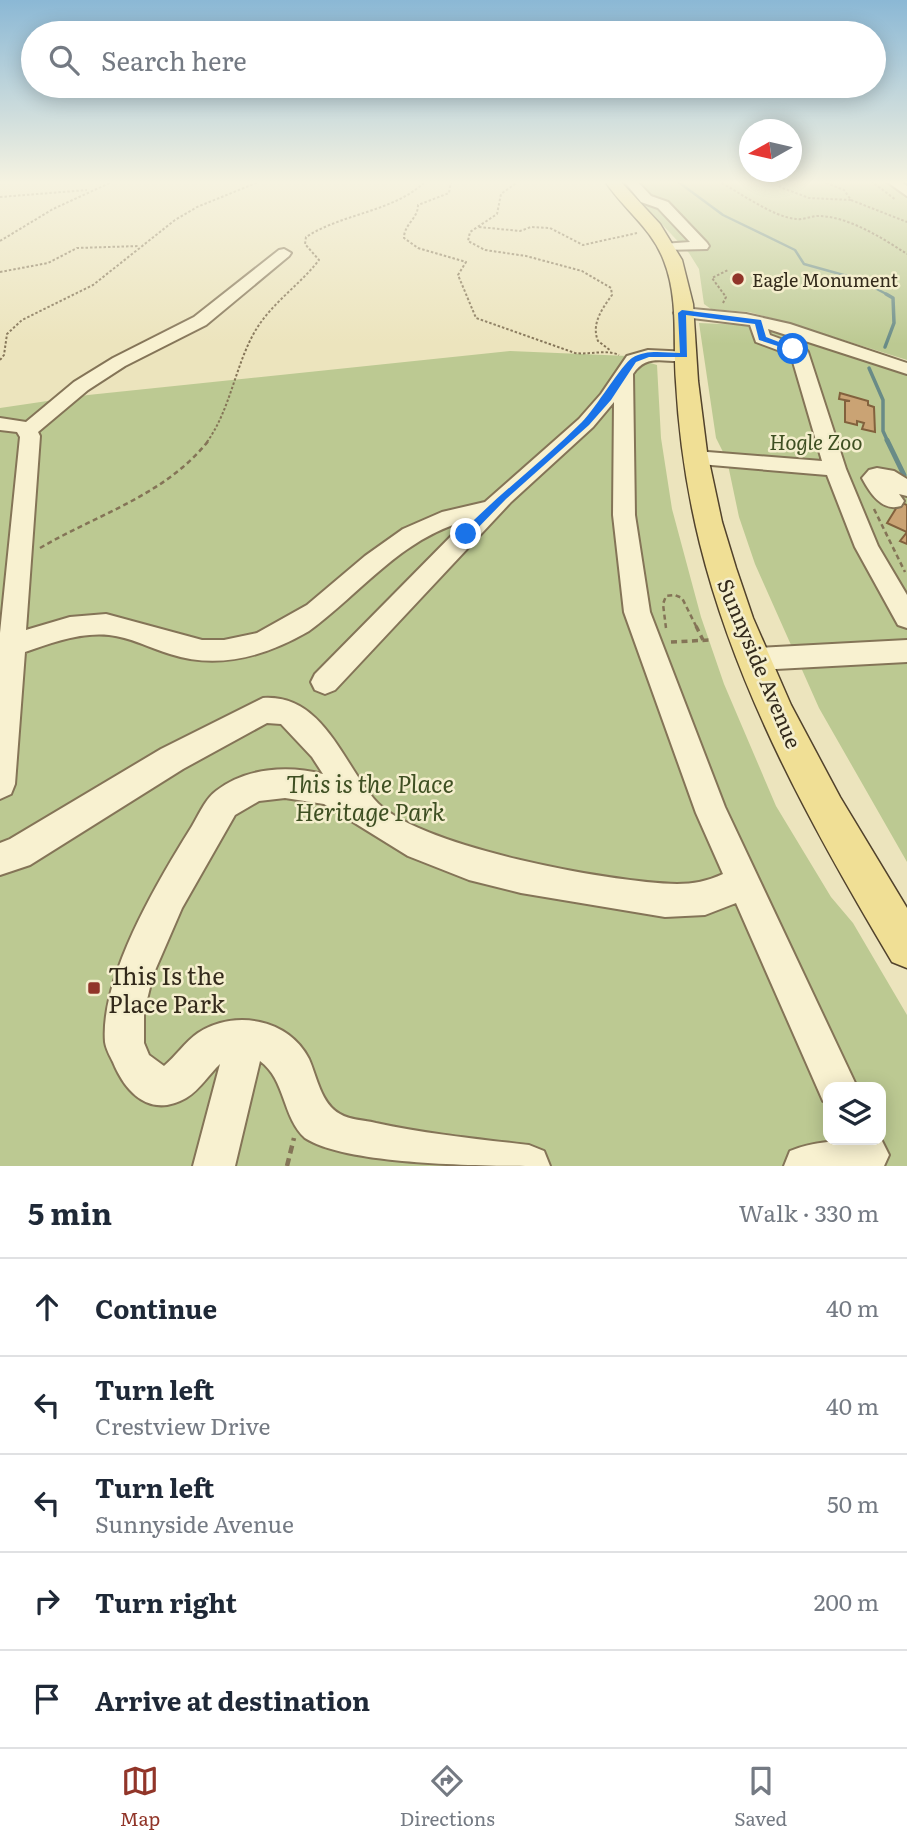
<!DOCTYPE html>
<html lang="en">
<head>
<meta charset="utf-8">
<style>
  :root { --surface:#fff; --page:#f2f2f3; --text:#1f2937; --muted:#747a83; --line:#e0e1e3; --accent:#913529 }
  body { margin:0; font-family:Literata,serif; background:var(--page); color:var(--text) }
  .controls { position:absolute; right:21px; bottom:21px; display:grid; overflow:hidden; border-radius:14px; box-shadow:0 4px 18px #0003 }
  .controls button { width:63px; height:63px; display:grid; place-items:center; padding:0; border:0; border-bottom:2px solid var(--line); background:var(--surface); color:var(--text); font:35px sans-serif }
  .compass { position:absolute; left:739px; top:119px; width:63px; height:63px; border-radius:50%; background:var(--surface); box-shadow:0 4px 18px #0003; rotate:262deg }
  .stop { position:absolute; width:21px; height:21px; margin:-16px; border:5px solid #1a73e8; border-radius:50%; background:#fff }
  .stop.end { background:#1a73e8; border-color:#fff; box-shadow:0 2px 7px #0008 }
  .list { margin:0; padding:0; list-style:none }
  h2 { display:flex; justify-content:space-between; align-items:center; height:91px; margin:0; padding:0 28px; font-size:30px }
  h2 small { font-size:23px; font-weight:400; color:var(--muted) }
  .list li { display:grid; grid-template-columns:46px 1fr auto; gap:21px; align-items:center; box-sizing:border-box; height:98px; padding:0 28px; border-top:2px solid var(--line) }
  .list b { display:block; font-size:26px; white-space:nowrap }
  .list p { margin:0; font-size:23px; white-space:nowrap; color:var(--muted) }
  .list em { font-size:23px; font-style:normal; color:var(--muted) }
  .icon { flex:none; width:38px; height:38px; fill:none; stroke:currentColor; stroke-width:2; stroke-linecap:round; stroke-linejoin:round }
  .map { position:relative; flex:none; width:907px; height:1166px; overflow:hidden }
  .search { position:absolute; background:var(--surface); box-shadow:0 4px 18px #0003; left:21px; right:21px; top:21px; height:77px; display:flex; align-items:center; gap:18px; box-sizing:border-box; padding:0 24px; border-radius:38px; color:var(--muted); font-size:26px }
  .sheet { height:581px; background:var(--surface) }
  nav { display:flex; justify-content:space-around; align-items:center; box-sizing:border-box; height:98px; border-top:2px solid var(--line); background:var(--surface); font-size:19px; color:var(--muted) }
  nav a { display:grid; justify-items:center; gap:4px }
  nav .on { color:var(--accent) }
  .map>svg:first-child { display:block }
  .green { fill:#bcc992; fill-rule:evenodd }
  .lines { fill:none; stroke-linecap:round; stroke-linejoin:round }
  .stream-far2 { stroke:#698b87; stroke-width:2.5 }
  .stream-far1 { stroke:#698b87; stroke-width:3.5 }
  .stream { stroke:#698b87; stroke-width:5 }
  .building { fill:#caa374; stroke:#82613d; stroke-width:2 }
  .minor-casing { stroke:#847457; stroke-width:4 }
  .major-casing { stroke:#51422c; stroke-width:3 }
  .path-far3 { stroke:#847457; stroke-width:2; stroke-dasharray:2.5 2; stroke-linecap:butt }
  .path-far2 { stroke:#847457; stroke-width:2.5; stroke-dasharray:5 3.5; stroke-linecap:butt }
  .path-far1 { stroke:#847457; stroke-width:3.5; stroke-dasharray:6 4.5; stroke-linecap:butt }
  .path { stroke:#847457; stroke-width:4.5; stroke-dasharray:8 5; stroke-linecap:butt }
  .minor { fill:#f8f1d0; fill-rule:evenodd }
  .major { fill:#f0df95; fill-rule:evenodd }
  .route { fill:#1a73e8 }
  .poi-dot { fill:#913529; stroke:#f4eecd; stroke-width:2.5 }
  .labels { text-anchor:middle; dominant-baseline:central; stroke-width:5; stroke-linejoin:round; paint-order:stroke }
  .far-poi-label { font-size:18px; fill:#332a1b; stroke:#f4eecd; text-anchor:start }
  .park-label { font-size:21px; font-style:italic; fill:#3e4f22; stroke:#f4eecd }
  .street-label { font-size:21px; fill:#332a1b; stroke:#f4eecd }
  .near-park-label { font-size:24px; font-style:italic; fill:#3e4f22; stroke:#f4eecd }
  .near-poi-label { font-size:24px; fill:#332a1b; stroke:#f4eecd; text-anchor:start }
</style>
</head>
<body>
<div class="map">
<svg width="907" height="1166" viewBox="0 0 907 1166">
  <rect width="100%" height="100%" fill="#ece4bd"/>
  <g class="green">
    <path d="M621,181h265l21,15v164l-118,-37 -40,-11 -38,-3 -7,-5 -5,-35 -10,-16z"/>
    <path d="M699,323l48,2 66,17 94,33v487l-88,-154 -64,-144 -16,-47 -12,-57 -11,-22z"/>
    <path d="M510,351l118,5 29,9 4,73 11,71 29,108 23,67 52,122 55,91 22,26 54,92v151h-907v-758l88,-13zM828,1087h53v53h-53z"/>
  </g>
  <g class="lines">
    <path class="stream-far2" d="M677,181l46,34 72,35 9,14 54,15 32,17"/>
    <g class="stream-far1">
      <path d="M885,347l9,-24 -1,-25 -7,-4"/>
      <path d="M869,368l14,32v31l5,11"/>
    </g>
    <path class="stream" d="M887,440l17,35"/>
  </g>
  <g class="building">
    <path d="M840,393l28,8v4l6,2 1,25 -13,-3 2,-6 -7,-2v4l-12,-3v-21h5l-11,-2z"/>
    <path d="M900,502l7,3v39l-7,-3 7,-9 -20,-9z"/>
  </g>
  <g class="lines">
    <defs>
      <g id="minor">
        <path d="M624,181h13l14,15 17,6 39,41 2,3 -2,3 -45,1 -2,-3 2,-3 28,-2 -32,-34 -17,-6z"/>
        <path d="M886,181h14l7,5v10z"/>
        <path d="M284,249l7,4 -2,3 -83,69 -81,41 -37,24 -50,42 2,4 -14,194 44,-13 36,-3 96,26h22l33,-7 50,-28 58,-49 38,-27 39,-17 43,-10 94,-83 22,-25 26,-38 21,-6 42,2 3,4 -3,4c-22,5 -42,-9 -57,14l2,141 15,97 75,195 132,280h-29v16l-5,-2 -87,-198 -31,12 -40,2 -144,-24 -52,-13 -61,-24 -84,-52 -39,-6 -26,3 -24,14 -53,93 -29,67 -9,37v31l5,12 15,11c12,-10 21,-24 34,-33 37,-24 91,-14 111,26 8,18 12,45 31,55 9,6 25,6 36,9 51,11 101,16 153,22l15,6 6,15c-60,0 -202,0 -245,-28 -23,-21 -19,-58 -45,-77l-25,105h-42l27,-102c-11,10 -20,26 -34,34 -35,20 -60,-4 -73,-36 -3,-6 -7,-13 -8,-20 -5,-63 51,-158 84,-211 8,-12 15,-31 27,-40 29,-23 71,-26 107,-17l-11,-17 -31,-33 -14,-1 -84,46 -153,96 -30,10v-32l10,-4 151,-90 102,-51c59,-4 79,63 111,101 39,48 241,84 303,85 16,0 31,-3 46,-10l-27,-61 -72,-201 -11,-97 1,-113 -21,25 -82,75 -176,188 -10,4 -10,-4 -4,-8 4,-8 151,-153c-65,17 -105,72 -157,110 -43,25 -90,39 -139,23 -20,-6 -40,-17 -61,-19 -29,-3 -58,8 -84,17l-10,132 -4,10 -11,5v-166l20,-196 -3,-5 -17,-2v-12l26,4 48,-40 39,-24 81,-41 85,-67z"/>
        <path d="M682,308l64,6 44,10 117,39v11l-139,-45 2,6 35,13 3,4 38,117 32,77 29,49v33l-9,-3 -43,-78 -28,-72 -139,-12 -3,-5 3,-5 7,-2 127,10 -31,-106 -35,-13 -6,-17 -74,-9 -2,-3z"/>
        <path d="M877,468l17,3 13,8v17l-8,-2 5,7 -3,5c-19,6 -31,-13 -39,-28l7,-8z"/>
        <path d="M907,640v22l-152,8 -9,-3 -4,-8 4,-8 9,-3z"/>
        <path d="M881,1139l8,16 -5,11h-100l6,-15c30,-12 60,-10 91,-12z"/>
      </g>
      <path id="major" d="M605,181h15l40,43 22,36 11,44 5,77 9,71 15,70 14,46 17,50 38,87 49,92 67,111v60l-15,-6c-78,-131 -155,-269 -192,-418 -13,-53 -21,-107 -24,-162 -3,-40 3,-83 -12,-121 -12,-33 -41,-52 -59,-80z"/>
    </defs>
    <use href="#minor" class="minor-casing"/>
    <use href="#major" class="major-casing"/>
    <g class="path-far3">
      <path d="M451,181l-2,12 -31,12c0,14 -14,19 -14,33l14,10 48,14 -8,13 18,43 99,35c15,2 31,-4 44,2"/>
      <path d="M519,181l-18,13 -4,20 -27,18 -2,9 17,9 41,6 56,15 29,17 1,7c-10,14 -21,29 -14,46l13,10"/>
      <path d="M718,181c21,11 55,36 78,38 7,1 15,-3 22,-3 30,0 64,22 89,38"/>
      <path d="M779,181l1,6 29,11 42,2"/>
      <path d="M822,181l22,9 7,10 56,22"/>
      <path d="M871,181l25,19"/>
      <path d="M0,197l87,-7"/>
      <path d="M479,227l41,4 11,-4 19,1 33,17 54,-12"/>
      <path d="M0,241l53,-32 61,-28"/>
      <path d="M0,272l48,-9 29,-15 62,-2"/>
      <path d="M723,303l3,-6 -14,-19 16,-8"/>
      <path d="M0,360l4,-5 3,-21 15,-14 71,-35 82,-65 22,-13 64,-26"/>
      <path d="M207,442c23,-32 28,-75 47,-109 17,-30 45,-47 65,-73l-14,-16 1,-7c37,-24 88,-25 120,-56"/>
    </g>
    <g class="path-far2">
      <path d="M874,509l31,63"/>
      <path d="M40,548c58,-34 126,-53 169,-108"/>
      <path d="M666,628l-3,-24 3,-8 9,-1 7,3 15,30"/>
    </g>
    <g class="path-far1">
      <path d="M696,626l7,14"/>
      <path d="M671,642l39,-2"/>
    </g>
    <path class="path" d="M287,1166l7,-28"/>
    <use href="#minor" class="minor"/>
    <use href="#major" class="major"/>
  </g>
  <linearGradient id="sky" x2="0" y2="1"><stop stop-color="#8bb8d5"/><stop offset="0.53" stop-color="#f6f3e1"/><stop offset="1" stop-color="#f6f3e1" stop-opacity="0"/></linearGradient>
  <rect width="907" height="344" fill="url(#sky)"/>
  <path class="route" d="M682,310l79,10 5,17 31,12 -4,2 -34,-11 -4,-16 -69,-9 1,42h-38l-13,5 -25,38 -22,25 -83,74 -37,38h-7v-5c38,-39 82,-72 120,-110 13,-13 41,-59 50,-64 15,-9 32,-5 48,-5l-2,-40z"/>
  <g class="poi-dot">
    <circle cx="738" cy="279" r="7"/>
    <rect x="87" y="981" width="14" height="14" rx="3.5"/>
  </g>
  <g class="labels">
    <g class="far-poi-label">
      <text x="752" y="279">Eagle Monument</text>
    </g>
    <g class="park-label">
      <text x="816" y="440">Hogle Zoo</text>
    </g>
    <g class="street-label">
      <text transform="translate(761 663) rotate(67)">Sunnyside Avenue</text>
    </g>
    <g class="near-park-label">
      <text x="370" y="782">This is the Place<tspan x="370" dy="28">Heritage Park</tspan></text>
    </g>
    <g class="near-poi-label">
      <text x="108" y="974">This Is the<tspan x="108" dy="28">Place Park</tspan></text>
    </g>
  </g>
</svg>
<div class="controls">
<button><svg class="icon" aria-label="layers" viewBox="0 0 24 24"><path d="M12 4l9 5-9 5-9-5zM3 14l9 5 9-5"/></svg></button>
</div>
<svg class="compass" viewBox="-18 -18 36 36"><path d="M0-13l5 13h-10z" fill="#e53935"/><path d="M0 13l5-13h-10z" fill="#747a83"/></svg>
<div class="stop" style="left:793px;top:349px"></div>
<div class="stop end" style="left:466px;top:534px"></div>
<div class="search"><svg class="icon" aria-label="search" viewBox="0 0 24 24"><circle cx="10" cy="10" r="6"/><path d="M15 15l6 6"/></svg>Search here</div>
</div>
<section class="sheet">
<h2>5 min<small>Walk · 330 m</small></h2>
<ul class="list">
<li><svg class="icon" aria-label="ahead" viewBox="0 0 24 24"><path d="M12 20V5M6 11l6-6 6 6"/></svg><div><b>Continue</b></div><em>40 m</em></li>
<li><svg class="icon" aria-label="left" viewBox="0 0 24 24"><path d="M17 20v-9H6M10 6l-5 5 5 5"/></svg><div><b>Turn left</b><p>Crestview Drive</p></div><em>40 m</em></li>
<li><svg class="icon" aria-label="left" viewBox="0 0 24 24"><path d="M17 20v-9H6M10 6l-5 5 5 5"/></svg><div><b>Turn left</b><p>Sunnyside Avenue</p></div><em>50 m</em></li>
<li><svg class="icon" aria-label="right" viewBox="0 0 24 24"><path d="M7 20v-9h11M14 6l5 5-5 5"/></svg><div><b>Turn right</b></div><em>200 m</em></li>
<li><svg class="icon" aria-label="arrive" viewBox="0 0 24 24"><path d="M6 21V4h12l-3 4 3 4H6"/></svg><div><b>Arrive at destination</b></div></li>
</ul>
</section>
<nav>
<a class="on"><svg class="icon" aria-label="map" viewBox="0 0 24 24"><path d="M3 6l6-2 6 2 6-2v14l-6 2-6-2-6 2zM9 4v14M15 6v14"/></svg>Map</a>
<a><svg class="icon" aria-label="directions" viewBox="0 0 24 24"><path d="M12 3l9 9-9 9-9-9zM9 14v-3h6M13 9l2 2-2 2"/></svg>Directions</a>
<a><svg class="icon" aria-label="saved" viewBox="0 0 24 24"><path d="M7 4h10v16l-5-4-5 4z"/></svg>Saved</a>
</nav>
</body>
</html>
